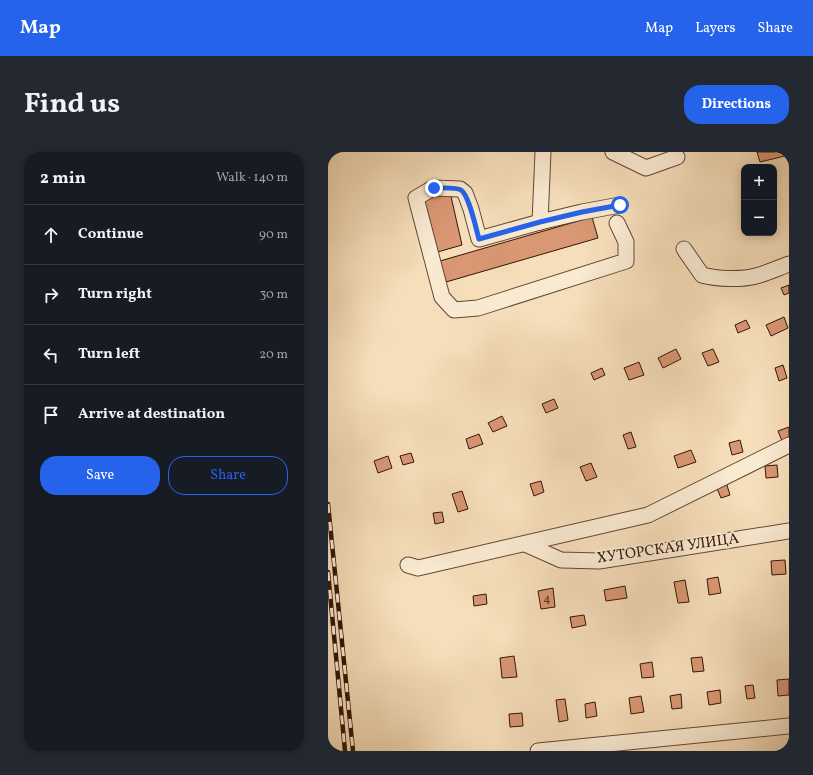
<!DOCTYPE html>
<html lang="en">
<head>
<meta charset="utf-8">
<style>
  :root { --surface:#171b24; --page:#242831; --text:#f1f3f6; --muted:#9ea1a6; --line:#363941; --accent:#2563eb }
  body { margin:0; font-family:Vollkorn,serif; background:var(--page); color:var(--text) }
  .controls { position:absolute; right:12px; top:12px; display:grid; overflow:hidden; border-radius:8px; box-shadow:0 2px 10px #0003 }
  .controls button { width:36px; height:36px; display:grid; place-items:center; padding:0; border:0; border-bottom:1px solid var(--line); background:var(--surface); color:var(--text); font:20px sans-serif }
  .stop { position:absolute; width:12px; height:12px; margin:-9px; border:3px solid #2563eb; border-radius:50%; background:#fff }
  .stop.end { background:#2563eb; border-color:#fff; box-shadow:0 1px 4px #0008 }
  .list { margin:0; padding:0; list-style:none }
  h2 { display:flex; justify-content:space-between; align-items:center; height:52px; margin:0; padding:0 16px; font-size:17px }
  h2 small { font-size:13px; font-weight:400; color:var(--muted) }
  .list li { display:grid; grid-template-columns:26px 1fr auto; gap:12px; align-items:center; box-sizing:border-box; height:60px; padding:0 16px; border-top:1px solid var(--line) }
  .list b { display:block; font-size:15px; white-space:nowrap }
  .list em { font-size:13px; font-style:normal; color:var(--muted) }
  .actions { display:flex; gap:8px; padding:12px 16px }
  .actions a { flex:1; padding:9px 0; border:1px solid var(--accent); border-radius:16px; text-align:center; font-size:14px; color:var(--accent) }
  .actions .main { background:var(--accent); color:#fff }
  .icon { flex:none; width:22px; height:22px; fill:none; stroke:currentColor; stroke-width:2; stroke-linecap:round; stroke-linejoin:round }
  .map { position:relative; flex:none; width:461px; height:599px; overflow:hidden; border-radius:16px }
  header { display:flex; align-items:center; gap:24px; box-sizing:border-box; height:56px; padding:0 20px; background:var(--accent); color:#fff }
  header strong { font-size:19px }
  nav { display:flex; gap:22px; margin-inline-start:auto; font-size:14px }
  .intro { display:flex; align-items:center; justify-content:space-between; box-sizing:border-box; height:96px; padding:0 24px }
  h1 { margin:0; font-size:28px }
  .button { padding:10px 18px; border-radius:16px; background:var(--accent); color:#fff; font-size:14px; font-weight:700 }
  main { display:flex; gap:24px; padding:0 24px }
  aside { flex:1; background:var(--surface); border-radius:16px; box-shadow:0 2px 10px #0003 }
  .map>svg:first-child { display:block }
  .building { fill:#d99773; stroke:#351406 }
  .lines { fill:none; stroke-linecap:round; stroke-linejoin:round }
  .minor-casing { stroke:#654633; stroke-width:17 }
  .minor { stroke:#f9ead2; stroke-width:15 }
  .rail-casing { stroke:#351406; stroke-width:4.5 }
  .rail { stroke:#f9ead2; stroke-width:3; stroke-dasharray:9; stroke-linecap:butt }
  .route { stroke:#2563eb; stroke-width:5 }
  .labels { text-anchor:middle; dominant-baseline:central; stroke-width:4; stroke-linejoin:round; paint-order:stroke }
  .number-label { font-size:13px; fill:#5e3521 }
  .street-label { font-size:15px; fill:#351406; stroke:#f9ead2 }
</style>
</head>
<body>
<header>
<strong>Map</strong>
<nav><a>Map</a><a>Layers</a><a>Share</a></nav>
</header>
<div class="intro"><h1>Find us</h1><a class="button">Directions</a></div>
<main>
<aside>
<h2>2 min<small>Walk · 140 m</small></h2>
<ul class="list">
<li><svg class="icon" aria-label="ahead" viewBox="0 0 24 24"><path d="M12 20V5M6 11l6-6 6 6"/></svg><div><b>Continue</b></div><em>90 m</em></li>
<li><svg class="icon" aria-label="right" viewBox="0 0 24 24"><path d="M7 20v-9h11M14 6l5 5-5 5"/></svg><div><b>Turn right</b></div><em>30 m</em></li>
<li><svg class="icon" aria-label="left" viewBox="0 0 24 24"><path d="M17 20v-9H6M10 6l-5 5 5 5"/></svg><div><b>Turn left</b></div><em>20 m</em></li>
<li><svg class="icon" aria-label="arrive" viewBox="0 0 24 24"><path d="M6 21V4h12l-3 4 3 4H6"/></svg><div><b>Arrive at destination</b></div></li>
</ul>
<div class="actions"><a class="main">Save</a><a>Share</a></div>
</aside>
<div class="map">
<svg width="461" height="599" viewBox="0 0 461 599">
  <rect width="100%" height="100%" fill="#f6deba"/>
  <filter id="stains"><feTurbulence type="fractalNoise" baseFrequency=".005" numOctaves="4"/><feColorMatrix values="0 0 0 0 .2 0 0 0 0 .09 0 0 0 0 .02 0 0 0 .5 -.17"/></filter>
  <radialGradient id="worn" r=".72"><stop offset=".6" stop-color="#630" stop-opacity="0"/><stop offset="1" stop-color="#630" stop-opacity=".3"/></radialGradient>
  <g class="building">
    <path d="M429,0h32v3l-29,7z"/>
    <path d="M122,40l12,53 -28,8 -13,-54z"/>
    <path d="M264,65l6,21 -152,44 -6,-21z"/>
    <path d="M461,133v8l-5,2 -3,-7z"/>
    <path d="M456,165l4,11 -17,8 -5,-11z"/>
    <path d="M418,168l4,8 -12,5 -3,-8z"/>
    <path d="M348,197l5,10 -18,9 -5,-10z"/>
    <path d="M385,197l6,13 -11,4 -6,-13z"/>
    <path d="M311,210l5,13 -15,5 -5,-12z"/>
    <path d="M455,213l4,13 -8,3 -4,-13z"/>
    <path d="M274,216l3,7 -11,5 -3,-7z"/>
    <path d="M226,247l4,9 -12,5 -4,-9z"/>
    <path d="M174,264l5,10 -14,6 -5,-9z"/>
    <path d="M461,275v12l-7,2 -4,-10z"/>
    <path d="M303,280l5,15 -8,2 -5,-14z"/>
    <path d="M151,282l4,10 -14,5 -3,-10z"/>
    <path d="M412,288l3,12 -11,3 -3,-12z"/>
    <path d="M363,298l5,12 -18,6 -4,-12z"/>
    <path d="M83,301l3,9 -11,3 -3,-9z"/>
    <path d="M60,304l4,12 -14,5 -4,-12z"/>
    <path d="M263,311l6,14 -11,4 -6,-14z"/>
    <path d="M449,313l1,12 -12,1 -1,-12z"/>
    <path d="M213,329l3,11 -10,4 -4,-12z"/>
    <path d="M398,330l4,13 -9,3 -5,-12z"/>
    <path d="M134,339l6,18 -10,3 -6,-18z"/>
    <path d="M114,360l2,10 -9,2 -2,-11z"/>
    <path d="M457,408l1,14 -14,1 -1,-14z"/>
    <path d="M390,425l3,16 -12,2 -2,-16z"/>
    <path d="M357,428l4,22 -11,1 -4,-21z"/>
    <path d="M297,434l2,12 -21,3 -2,-11z"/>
    <path d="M225,436l2,19 -14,2 -3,-18z"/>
    <path d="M158,442l1,10 -13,2 -1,-10z"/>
    <path d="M256,463l2,10 -14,3 -2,-11z"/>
    <path d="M186,504l3,21 -15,1 -2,-20z"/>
    <path d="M374,505l2,14 -11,1 -2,-14z"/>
    <path d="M324,510l2,15 -12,1 -2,-14z"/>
    <path d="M461,527v16l-11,1 -1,-16z"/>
    <path d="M425,533l2,13 -8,1 -2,-13z"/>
    <path d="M392,538l1,13 -12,2 -2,-13z"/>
    <path d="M353,542l1,14 -10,1 -2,-13z"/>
    <path d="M313,544l3,16 -13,2 -2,-16z"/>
    <path d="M237,547l3,21 -9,2 -3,-22z"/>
    <path d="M267,550l2,14 -11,2 -1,-14z"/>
    <path d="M194,561l1,13 -13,1 -1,-13z"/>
  </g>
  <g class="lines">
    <defs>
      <g id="minor">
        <path d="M215,0l-3,70 -61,17 -8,-30 -6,-16 -5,-4 -27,-1 -17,10 26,99 12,13 24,-2 148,-47v-19l-9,-19"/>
        <path d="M285,0l33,16 31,-11"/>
        <path d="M212,70l42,-10 38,-7"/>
        <path d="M356,97l18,26c15,4 39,5 54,1 11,-3 22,-8 33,-12"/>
        <path d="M197,392l36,16 38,1 190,-30"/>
        <path d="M80,413l10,3 230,-53 141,-70"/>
        <path d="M210,599l251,-25"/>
      </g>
    </defs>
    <use href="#minor" class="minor-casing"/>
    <use href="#minor" class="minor"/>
    <defs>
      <g id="rail">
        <path d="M0,352l25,247"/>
        <path d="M0,420l17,179"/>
      </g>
    </defs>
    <use href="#rail" class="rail-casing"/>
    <use href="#rail" class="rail"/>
  </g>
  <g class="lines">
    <path class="route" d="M106,36c6,0 23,-1 27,2 8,5 15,39 18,49l61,-17 42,-10 38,-7"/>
  </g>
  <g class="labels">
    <g class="number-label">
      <text x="219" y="447">4</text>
    </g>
    <g class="street-label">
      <text transform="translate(340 397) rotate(-8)">ХУТОРСКАЯ УЛИЦА</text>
    </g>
  </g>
  <rect width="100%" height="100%" filter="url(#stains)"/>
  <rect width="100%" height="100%" fill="url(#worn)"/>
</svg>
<div class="controls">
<button>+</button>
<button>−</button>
</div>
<div class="stop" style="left:292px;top:53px"></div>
<div class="stop end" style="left:106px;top:36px"></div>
</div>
</main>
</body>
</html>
